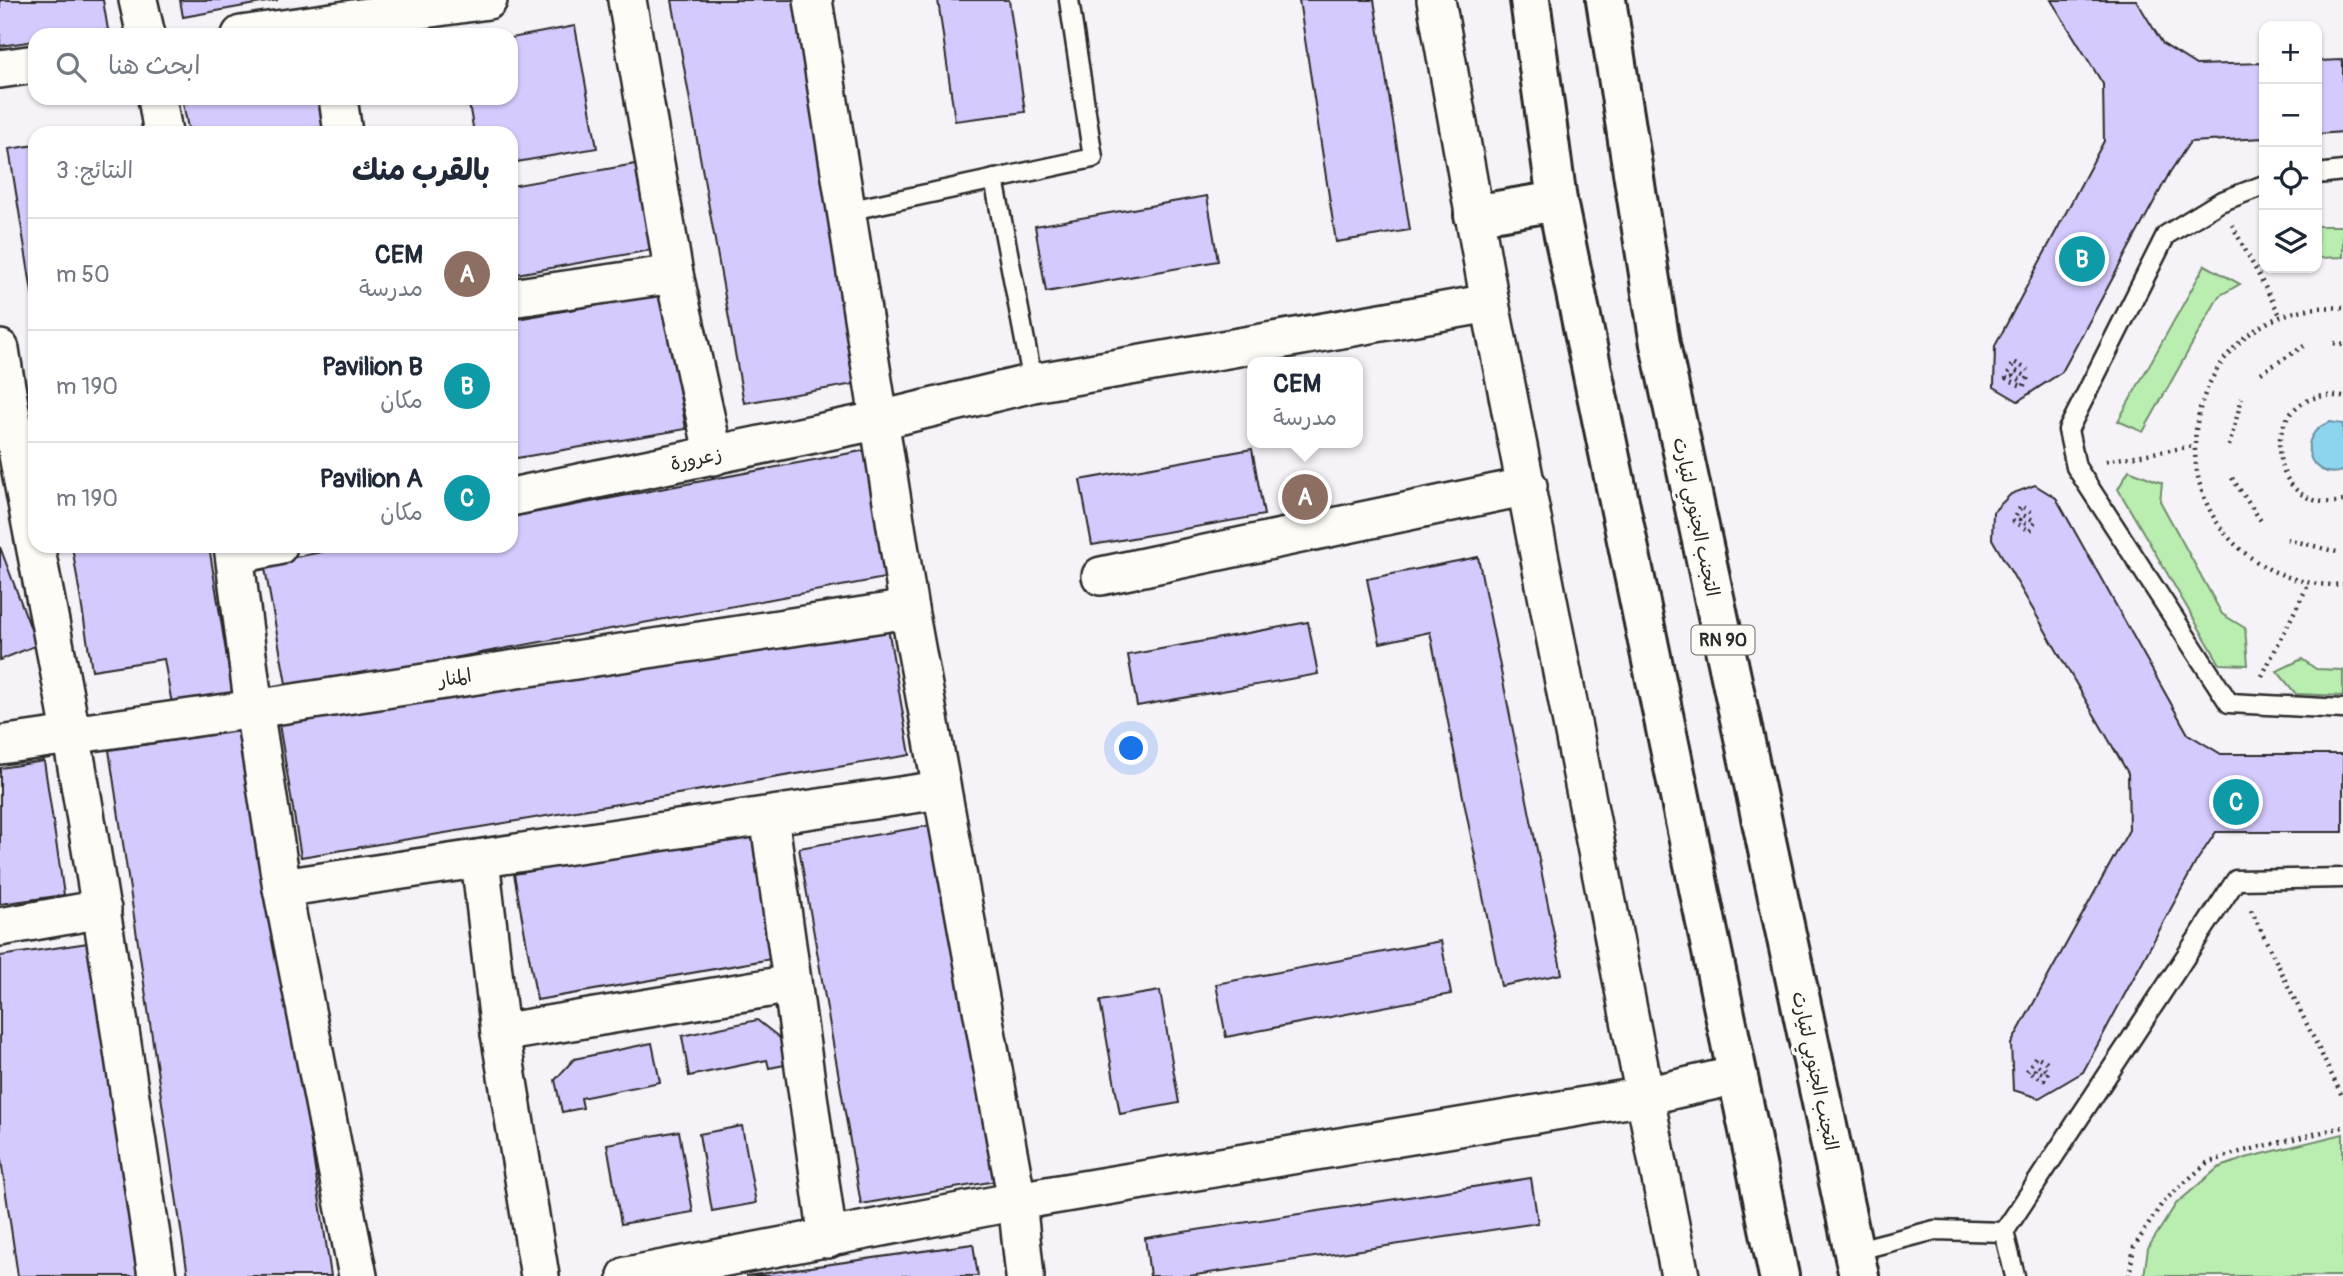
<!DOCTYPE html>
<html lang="ar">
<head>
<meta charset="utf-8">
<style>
  :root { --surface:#fff; --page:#f2f2f3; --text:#1f2937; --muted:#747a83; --line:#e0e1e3; --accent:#b45309 }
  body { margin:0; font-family:Pangolin,"Playpen Sans Arabic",sans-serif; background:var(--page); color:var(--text); direction:rtl }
  .controls { position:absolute; right:21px; top:21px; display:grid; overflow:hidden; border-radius:14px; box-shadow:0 2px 5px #0004 }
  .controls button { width:63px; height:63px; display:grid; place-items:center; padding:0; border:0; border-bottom:2px solid var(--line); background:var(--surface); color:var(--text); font:35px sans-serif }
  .you { position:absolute; left:1132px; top:749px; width:24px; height:24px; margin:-18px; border:5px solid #fff; border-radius:50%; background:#1a73e8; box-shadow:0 0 0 10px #1a73e833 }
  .badge { display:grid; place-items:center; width:46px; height:46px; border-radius:50%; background:var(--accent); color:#fff; font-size:23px; font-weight:700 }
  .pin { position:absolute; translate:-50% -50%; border:4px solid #fff; box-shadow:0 2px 7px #0006 }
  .popup { position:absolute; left:1247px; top:357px; width:116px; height:91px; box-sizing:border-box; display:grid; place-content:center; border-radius:14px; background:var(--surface); filter:drop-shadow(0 2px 5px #0005); font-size:23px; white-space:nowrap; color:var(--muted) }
  .popup b { font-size:26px; color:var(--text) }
  .popup::after { content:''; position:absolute; left:50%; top:100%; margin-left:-14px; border:14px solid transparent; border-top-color:var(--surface) }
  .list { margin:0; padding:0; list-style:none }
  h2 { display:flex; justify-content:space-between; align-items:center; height:91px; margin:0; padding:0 28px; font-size:30px }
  h2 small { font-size:23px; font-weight:400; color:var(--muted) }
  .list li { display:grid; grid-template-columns:46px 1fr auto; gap:21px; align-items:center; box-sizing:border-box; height:112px; padding:0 28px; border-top:2px solid var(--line) }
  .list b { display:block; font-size:26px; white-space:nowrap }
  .list p { margin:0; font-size:23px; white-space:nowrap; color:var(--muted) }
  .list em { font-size:23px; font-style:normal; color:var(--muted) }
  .icon { flex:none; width:38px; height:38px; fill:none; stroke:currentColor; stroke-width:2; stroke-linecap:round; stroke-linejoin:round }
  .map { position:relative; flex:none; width:2343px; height:1276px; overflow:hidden; direction:ltr }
  .search { position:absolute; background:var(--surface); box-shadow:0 2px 5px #0004; left:28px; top:28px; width:490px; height:77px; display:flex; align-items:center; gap:18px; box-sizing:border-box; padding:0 24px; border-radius:21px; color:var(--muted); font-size:26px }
  .panel { position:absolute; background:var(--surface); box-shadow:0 2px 5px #0004; left:28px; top:126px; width:490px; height:427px; border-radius:21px; direction:rtl }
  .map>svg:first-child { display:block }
  .green { fill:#b9eeb0; stroke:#728c6e; stroke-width:2 }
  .water { fill:#8dd5ee; stroke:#6691a0; stroke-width:2 }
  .building { fill:#d5cafd; stroke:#2b2b2b; stroke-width:2 }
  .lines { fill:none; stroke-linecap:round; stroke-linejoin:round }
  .service-casing { stroke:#2b2b2b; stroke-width:23 }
  .minor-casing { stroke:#2b2b2b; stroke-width:42 }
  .trunk-casing { stroke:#2b2b2b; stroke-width:44 }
  .path { stroke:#2b2b2b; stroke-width:4.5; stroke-dasharray:2 5; stroke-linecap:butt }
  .service { stroke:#fdfcf7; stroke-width:18 }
  .minor { stroke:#fdfcf7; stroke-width:37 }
  .trunk { stroke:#fdfcf7; stroke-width:38 }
  .labels { text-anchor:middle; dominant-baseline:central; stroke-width:7; stroke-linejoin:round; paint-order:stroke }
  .shield { fill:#fdfcf7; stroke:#6a6a68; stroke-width:2 }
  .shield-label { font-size:18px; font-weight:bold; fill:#2b2b2b }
  .street-label { font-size:19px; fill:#2b2b2b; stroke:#fdfcf7 }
</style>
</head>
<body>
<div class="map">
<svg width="2343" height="1276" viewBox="0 0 2343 1276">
  <rect width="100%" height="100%" fill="#f5f2f8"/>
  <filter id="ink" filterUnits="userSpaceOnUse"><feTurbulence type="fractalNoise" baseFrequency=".0143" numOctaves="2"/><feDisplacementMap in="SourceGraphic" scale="14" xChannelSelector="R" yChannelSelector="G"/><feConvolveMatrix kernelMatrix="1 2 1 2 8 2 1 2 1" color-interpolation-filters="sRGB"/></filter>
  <g filter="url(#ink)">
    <g class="green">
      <path d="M2317,226h26v31l-26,1z"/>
      <path d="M2205,265l35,19 -21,12 -76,136 -25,-11z"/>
      <path d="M2129,470l33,13 -2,18 62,113 23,14 3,37 -28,-1 -102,-175z"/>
      <path d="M2302,659l14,10 27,1v26l-47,-2 -19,-23z"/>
      <path d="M2343,1134v142h-199l4,-28 28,-44 42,-36 28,-10z"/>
    </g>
    <path class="water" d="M2330,422l13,2v47c-34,11 -50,-36 -13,-49z"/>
    <g class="building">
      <path d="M0,0h103l5,30 -36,5h-37v6l-35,5z"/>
      <path d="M180,0h98l-95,17z"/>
      <path d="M672,0h126l68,382 -122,21z"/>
      <path d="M938,0h71l16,112 -70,9z"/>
      <path d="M1299,0h75l36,230 -74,12z"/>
      <path d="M2051,0h85l27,44 33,21 68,-2v75l-74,4 -20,30 -108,200 -44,29 -24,-14 1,-41 109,-205 -1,-57z"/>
      <path d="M575,26l22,122 -86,15v-30h-37l-6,-35h43v-60z"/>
      <path d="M2343,60v72l-26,2v-73z"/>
      <path d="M209,98h109l6,35h-135l-6,-30z"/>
      <path d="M143,128l1,5h-32z"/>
      <path d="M35,145v166l-26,-162z"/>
      <path d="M641,163l16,86 -146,26v-89z"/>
      <path d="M1207,196l11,65 -172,31 -11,-66z"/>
      <path d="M662,294l24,135 -175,30v-139z"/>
      <path d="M1252,449l12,66 -172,30 -12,-65z"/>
      <path d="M867,450l23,127 -603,112 -23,-126 89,-17h158v-29z"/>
      <path d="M2035,485l21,13 132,236 33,20h122v78h-127l-20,30 -113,210 -44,26 -26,-8 -2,-46 118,-214 -1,-57 -136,-234 1,-27 18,-18z"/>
      <path d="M72,546h137l25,156 -61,8 -9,-51 -72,11z"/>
      <path d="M0,547l37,98 -37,15z"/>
      <path d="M1478,557l84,417 -61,12 -71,-354 -50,11 -13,-64z"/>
      <path d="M887,622l23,133 -609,102 -22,-133z"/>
      <path d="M1308,622l10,52 -181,32 -9,-51z"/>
      <path d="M249,729l82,547h-143l-79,-526z"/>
      <path d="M44,761l20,134 -64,9v-136z"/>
      <path d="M933,825l63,356 -135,23 -62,-356z"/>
      <path d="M754,832l23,126 -240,42 -23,-126z"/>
      <path d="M1441,941l10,53 -225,43 -10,-53z"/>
      <path d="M95,942l50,334h-127l-18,-123v-197z"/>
      <path d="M1160,991l19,112 -59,11 -20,-113z"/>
      <path d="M757,1020l28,22 5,22 -21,4 -2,-8 -78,16 -7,-40z"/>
      <path d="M652,1043l8,39 -79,16 2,10 -21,4 -7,-32 19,-21z"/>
      <path d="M742,1126l14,77 -44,8 -13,-77z"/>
      <path d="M679,1131l14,81 -72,12 -14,-80z"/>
      <path d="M1531,1178l7,45 -349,53h-39l-5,-38z"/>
      <path d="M973,1244l5,32h-232z"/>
    </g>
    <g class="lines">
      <defs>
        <g id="service">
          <path d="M2317,174l26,-3"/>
          <path d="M994,179l39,204"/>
          <path d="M2264,185l-44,17 -54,33 -98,195 8,37 153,236 114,6"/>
          <path d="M847,211l246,-53 -24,-158"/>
          <path d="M1854,1251l81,-21 69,2"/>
          <path d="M2015,1276l-11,-44 232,-352 107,-2"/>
        </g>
        <g id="minor">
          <path d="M138,0l8,35"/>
          <path d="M627,0l47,274 40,182"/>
          <path d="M813,0l96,609 108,592 8,75"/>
          <path d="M1436,0l54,303 190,973"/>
          <path d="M241,35l247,-35"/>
          <path d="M0,69l35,-5"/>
          <path d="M157,98l6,35"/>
          <path d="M338,98l5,35"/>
          <path d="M511,298l163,-24"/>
          <path d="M0,349c20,131 49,260 72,390 32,178 58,358 85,537"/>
          <path d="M511,497l370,-77 152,-37 457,-80"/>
          <path d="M233,546l21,163 28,179 76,388"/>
          <path d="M235,555l43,-9"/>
          <path d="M1101,576l427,-90"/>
          <path d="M0,745l254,-36 655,-100"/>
          <path d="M769,816l59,423"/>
          <path d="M480,859l20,174 40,243"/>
          <path d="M282,888l658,-98"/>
          <path d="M0,927l102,-18"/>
          <path d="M500,1033l292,-49"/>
          <path d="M627,1276l390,-75 628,-105 93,-21"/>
        </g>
        <g id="trunk">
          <path d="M1530,0l27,201 222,1075"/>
          <path d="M1606,0l54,344 199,932"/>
          <path d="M1474,215l83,-14"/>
        </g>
      </defs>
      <use href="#service" class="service-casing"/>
      <use href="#minor" class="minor-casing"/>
      <use href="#trunk" class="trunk-casing"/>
      <g class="path">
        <path d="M2232,225l49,92"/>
        <path d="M2343,308c-151,-12 -206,193 -72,262 21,10 48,17 72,14"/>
        <path d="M2334,343l9,2"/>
        <path d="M2261,373l43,-27"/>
        <path d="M2020,380l-7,-4 3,-5 12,6 -5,10 -17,-9 8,-16 14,8"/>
        <path d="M2343,397c-87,-15 -83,120 0,104"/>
        <path d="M2229,446l13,-48"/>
        <path d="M2106,461l88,-15"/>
        <path d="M2232,478l29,43"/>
        <path d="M2026,524l-6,-4 3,-5 12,6 -5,10 -17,-10 8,-15 13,8"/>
        <path d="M2287,539l50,13"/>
        <path d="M2262,676l47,-93"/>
        <path d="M2251,910l92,188"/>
        <path d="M2042,1073l-7,-3 2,-5 12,6 -5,9 -17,-9 9,-15 13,7"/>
        <path d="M2129,1276l5,-29 29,-45 44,-39 29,-10 107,-26"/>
      </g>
      <use href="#service" class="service"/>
      <use href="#minor" class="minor"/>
      <use href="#trunk" class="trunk"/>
    </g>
  </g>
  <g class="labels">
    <rect class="shield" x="1691.5" y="625.5" width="63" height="29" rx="5"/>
    <g class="shield-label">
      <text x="1723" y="640">RN 90</text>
    </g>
    <g class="street-label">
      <text transform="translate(696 459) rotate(-12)">زعرورة</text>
      <text transform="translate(1696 517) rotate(78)">التجنب الجنوبي لتيارت</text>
      <text transform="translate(455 678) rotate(-9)">المنار</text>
      <text transform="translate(1815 1071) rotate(78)">التجنب الجنوبي لتيارت</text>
    </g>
  </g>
</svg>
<div class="controls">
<button>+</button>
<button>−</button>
<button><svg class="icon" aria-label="locate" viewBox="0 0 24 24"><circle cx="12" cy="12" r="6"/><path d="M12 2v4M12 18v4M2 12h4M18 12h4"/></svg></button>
<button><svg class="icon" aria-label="layers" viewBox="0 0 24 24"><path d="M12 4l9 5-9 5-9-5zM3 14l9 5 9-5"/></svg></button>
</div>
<div class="you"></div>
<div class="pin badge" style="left:1305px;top:497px;background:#8d6e63">A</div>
<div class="popup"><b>CEM</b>مدرسة</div>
<div class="pin badge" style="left:2082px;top:259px;background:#0f9aa8">B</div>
<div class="pin badge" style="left:2236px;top:802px;background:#0f9aa8">C</div>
<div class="search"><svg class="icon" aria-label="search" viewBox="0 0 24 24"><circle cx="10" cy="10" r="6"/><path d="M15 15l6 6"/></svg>ابحث هنا</div>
<section class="panel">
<h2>بالقرب منك<small>النتائج: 3</small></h2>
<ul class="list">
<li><span class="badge" style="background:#8d6e63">A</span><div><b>CEM</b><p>مدرسة</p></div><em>50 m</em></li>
<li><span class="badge" style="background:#0f9aa8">B</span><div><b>Pavilion B</b><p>مكان</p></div><em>190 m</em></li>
<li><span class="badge" style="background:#0f9aa8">C</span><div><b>Pavilion A</b><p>مكان</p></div><em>190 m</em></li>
</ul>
</section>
</div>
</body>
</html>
